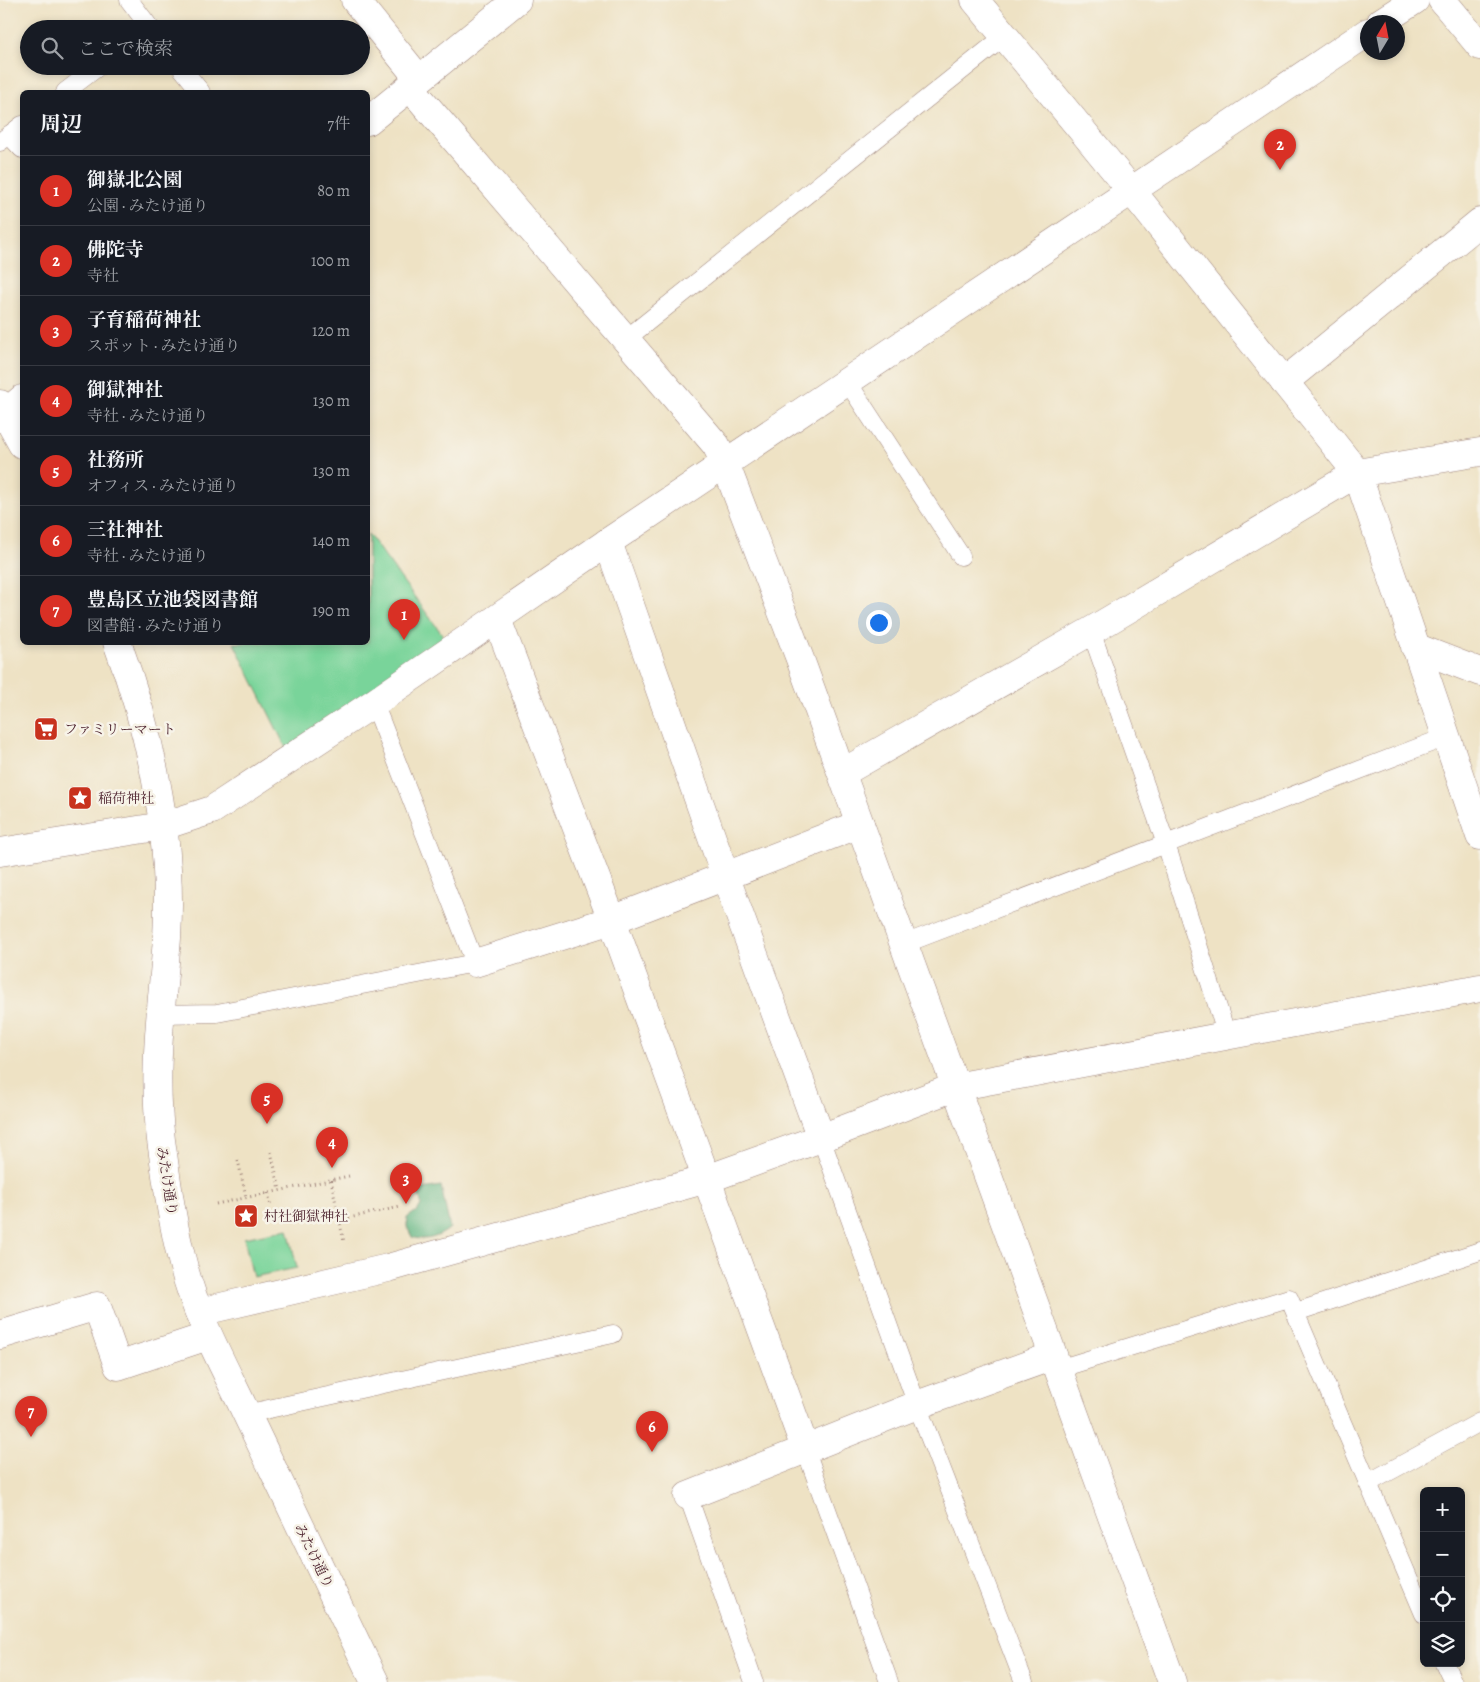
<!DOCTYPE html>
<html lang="ja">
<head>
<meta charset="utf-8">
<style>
  :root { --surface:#171b24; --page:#20242c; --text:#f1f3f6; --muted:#9ea1a6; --line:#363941; --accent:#d93025 }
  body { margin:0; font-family:Alegreya,"Noto Serif JP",serif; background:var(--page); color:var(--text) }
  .controls { position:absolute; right:15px; bottom:15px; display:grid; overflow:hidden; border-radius:8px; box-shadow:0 2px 8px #0003 }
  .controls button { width:45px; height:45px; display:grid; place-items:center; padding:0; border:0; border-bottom:1px solid var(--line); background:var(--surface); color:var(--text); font:25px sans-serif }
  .compass { position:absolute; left:1360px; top:15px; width:45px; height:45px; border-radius:50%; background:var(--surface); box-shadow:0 2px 8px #0003; rotate:10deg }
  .you { position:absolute; left:878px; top:622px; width:18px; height:18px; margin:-12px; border:4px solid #fff; border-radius:50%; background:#1a73e8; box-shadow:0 0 0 8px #1a73e833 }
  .badge { display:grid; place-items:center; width:32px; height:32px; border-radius:50%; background:var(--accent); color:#fff; font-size:16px; font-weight:700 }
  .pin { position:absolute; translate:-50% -41px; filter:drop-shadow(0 1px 2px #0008) }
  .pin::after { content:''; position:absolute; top:26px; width:18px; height:15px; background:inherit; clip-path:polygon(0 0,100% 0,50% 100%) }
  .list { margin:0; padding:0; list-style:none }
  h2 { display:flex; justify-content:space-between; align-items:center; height:65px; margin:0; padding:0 20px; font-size:21px }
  h2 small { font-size:16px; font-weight:400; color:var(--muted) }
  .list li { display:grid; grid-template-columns:32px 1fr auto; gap:15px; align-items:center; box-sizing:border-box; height:70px; padding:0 20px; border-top:1px solid var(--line) }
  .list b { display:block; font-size:19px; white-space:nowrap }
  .list p { margin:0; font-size:16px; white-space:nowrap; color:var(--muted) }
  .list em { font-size:16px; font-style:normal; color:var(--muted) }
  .icon { flex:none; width:28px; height:28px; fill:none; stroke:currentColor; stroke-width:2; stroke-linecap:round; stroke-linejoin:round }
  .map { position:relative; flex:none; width:1480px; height:1682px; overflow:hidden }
  .search { position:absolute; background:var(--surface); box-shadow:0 2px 8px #0003; left:20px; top:20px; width:350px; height:55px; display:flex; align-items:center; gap:12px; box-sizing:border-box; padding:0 18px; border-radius:28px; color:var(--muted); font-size:19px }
  .panel { position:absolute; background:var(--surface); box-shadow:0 2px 8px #0003; left:20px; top:90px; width:350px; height:555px; border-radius:8px }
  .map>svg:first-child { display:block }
  .green { fill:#79d49a; stroke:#627a62 }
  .forest { fill:#62b682; stroke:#566a56 }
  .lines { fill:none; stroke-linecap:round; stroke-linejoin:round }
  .lane-casing { stroke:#9c8078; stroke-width:19 }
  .street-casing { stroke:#9c8078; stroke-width:29 }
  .secondary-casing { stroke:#9c8078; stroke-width:29 }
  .path { stroke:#9c8078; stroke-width:3; stroke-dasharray:1 4; stroke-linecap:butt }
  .lane { stroke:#fff; stroke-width:18 }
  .street { stroke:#fff; stroke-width:28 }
  .secondary { stroke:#fff; stroke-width:28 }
  .labels { text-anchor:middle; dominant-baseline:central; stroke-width:5; stroke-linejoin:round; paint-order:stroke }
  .poi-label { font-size:14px; fill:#4a1f2b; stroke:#f7f3e8; text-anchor:start }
  .street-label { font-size:14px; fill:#4a1f2b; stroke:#f7f3e8 }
</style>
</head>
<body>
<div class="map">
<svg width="1480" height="1682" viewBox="0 0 1480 1682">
  <rect width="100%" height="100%" fill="#f7f3e8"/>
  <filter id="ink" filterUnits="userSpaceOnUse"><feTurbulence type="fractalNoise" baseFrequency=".02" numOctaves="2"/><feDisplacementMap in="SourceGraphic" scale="10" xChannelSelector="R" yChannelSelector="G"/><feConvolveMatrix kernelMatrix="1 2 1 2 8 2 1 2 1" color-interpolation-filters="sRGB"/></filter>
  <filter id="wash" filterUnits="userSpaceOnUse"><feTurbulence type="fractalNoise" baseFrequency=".0096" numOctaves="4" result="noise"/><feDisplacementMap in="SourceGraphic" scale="20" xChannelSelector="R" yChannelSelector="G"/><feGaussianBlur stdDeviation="1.12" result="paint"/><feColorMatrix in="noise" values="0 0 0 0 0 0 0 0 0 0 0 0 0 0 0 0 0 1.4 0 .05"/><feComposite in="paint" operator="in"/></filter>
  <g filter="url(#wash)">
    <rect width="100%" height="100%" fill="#eee2c4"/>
    <g class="green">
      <path d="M368,534l77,104 -158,112 -53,-107 134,-1z"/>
      <path d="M288,1229l9,39 -44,9 -9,-39z"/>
    </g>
    <path class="forest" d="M441,1186l9,42c-10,9 -25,14 -38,9l-5,-10v-9c13,-10 19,-11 9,-28z"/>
  </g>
  <g filter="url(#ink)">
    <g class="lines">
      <defs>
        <g id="lane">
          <path d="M129,0l22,29"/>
          <path d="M180,66l21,26"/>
          <path d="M65,92l34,-26"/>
          <path d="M9,135l13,14"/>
          <path d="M0,142l22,-17"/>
          <path d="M626,339l379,-303"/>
          <path d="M847,381l114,175"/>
          <path d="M1091,631l75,213 61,192"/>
          <path d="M904,944l542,-207"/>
          <path d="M159,1014l58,-1 258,-50 -101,-260"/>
          <path d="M821,1138l96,267 107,277"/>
          <path d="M1296,1312l184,-61"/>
          <path d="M1058,1369l231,-71 135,316"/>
          <path d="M246,1414l367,-80"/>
          <path d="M805,1448l84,234"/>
          <path d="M1368,1483l112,-61"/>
          <path d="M688,1496l66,186"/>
          <path d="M1444,1663l9,19"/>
        </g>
        <g id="street">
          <path d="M355,0l64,79"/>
          <path d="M975,0l156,190 226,283 123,363"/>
          <path d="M1442,0l38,46"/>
          <path d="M1381,22l34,-22"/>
          <path d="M410,87l306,358 9,18 75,196 372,1023"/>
          <path d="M368,121l149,-121"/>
          <path d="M1284,382l196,-160"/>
          <path d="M0,418l22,-19"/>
          <path d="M608,542l117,333 96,263"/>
          <path d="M497,619l115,301 193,528"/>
          <path d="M1415,647l65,25"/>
          <path d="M842,773l249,-142 266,-158 123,-21"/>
          <path d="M0,852l163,-26 49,-16 162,-107 234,-161 760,-510"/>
          <path d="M475,963l137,-43 248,-96"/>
          <path d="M199,1312l189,-44 319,-89 114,-41 134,-51 525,-99"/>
          <path d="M0,1335l97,-29 21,60 90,-30"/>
          <path d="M688,1496l229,-91 136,-49"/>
        </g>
        <g id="secondary">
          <path d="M0,404l22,40"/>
          <path d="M117,642c35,95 56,195 50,296 -5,69 -15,132 -6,202 6,42 11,83 22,124 13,53 41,102 64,151 42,89 85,178 128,267"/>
        </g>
      </defs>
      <use href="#lane" class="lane-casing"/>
      <use href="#street" class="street-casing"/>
      <use href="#secondary" class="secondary-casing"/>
      <g class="path">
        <path d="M271,1152l9,38"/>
        <path d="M238,1160l8,37"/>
        <path d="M331,1180l13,62"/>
        <path d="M268,1193l3,13"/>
        <path d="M216,1204l133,-28"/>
        <path d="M339,1220l61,-13"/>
      </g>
      <use href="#lane" class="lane"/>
      <use href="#street" class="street"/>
      <use href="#secondary" class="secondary"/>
    </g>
  </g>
  <defs>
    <symbol id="supermarket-square" viewBox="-11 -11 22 22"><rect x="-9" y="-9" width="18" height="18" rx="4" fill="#c8321e" stroke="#f7f3e8"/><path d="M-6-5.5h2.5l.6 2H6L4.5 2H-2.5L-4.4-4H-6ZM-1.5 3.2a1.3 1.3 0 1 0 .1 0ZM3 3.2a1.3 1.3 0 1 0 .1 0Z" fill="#fff"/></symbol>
    <symbol id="sight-square" viewBox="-11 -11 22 22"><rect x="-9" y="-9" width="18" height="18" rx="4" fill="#c8321e" stroke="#f7f3e8"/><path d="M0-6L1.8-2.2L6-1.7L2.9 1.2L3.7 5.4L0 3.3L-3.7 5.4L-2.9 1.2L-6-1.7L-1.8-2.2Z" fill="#fff"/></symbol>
  </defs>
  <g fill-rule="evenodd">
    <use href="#supermarket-square" x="32" y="715" width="28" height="28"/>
    <use href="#sight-square" x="66" y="784" width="28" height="28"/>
    <use href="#sight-square" x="232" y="1202" width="28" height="28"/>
  </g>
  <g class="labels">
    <g class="poi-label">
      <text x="64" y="729">ファミリーマート</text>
      <text x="98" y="798">稲荷神社</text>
      <text x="264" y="1216">村社御獄神社</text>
    </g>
    <g class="street-label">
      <text transform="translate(167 1181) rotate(81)">みたけ通り</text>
      <text transform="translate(314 1556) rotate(64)">みたけ通り</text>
    </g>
  </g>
</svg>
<div class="controls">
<button>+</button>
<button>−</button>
<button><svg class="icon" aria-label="locate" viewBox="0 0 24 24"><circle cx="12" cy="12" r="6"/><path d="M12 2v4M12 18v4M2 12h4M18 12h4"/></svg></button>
<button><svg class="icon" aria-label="layers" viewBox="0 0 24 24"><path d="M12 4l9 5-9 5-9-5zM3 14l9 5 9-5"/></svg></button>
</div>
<svg class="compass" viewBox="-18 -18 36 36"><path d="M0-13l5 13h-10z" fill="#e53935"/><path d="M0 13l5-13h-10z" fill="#9ea1a6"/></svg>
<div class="you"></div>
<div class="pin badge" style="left:404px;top:640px">1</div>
<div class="pin badge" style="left:1280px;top:170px">2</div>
<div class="pin badge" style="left:406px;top:1204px">3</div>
<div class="pin badge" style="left:332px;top:1168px">4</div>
<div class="pin badge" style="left:267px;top:1124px">5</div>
<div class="pin badge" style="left:652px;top:1452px">6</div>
<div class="pin badge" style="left:31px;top:1437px">7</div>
<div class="search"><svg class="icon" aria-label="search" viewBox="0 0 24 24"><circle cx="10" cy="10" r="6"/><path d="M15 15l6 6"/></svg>ここで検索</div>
<section class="panel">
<h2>周辺<small>7件</small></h2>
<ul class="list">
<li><span class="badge">1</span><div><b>御嶽北公園</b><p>公園 · みたけ通り</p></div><em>80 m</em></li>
<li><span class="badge">2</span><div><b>佛陀寺</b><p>寺社</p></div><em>100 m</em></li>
<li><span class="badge">3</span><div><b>子育稲荷神社</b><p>スポット · みたけ通り</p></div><em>120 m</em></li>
<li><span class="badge">4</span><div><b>御獄神社</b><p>寺社 · みたけ通り</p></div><em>130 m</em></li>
<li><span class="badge">5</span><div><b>社務所</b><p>オフィス · みたけ通り</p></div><em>130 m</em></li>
<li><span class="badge">6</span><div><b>三社神社</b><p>寺社 · みたけ通り</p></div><em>140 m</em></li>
<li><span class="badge">7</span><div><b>豊島区立池袋図書館</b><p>図書館 · みたけ通り</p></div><em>190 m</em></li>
</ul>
</section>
</div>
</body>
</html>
